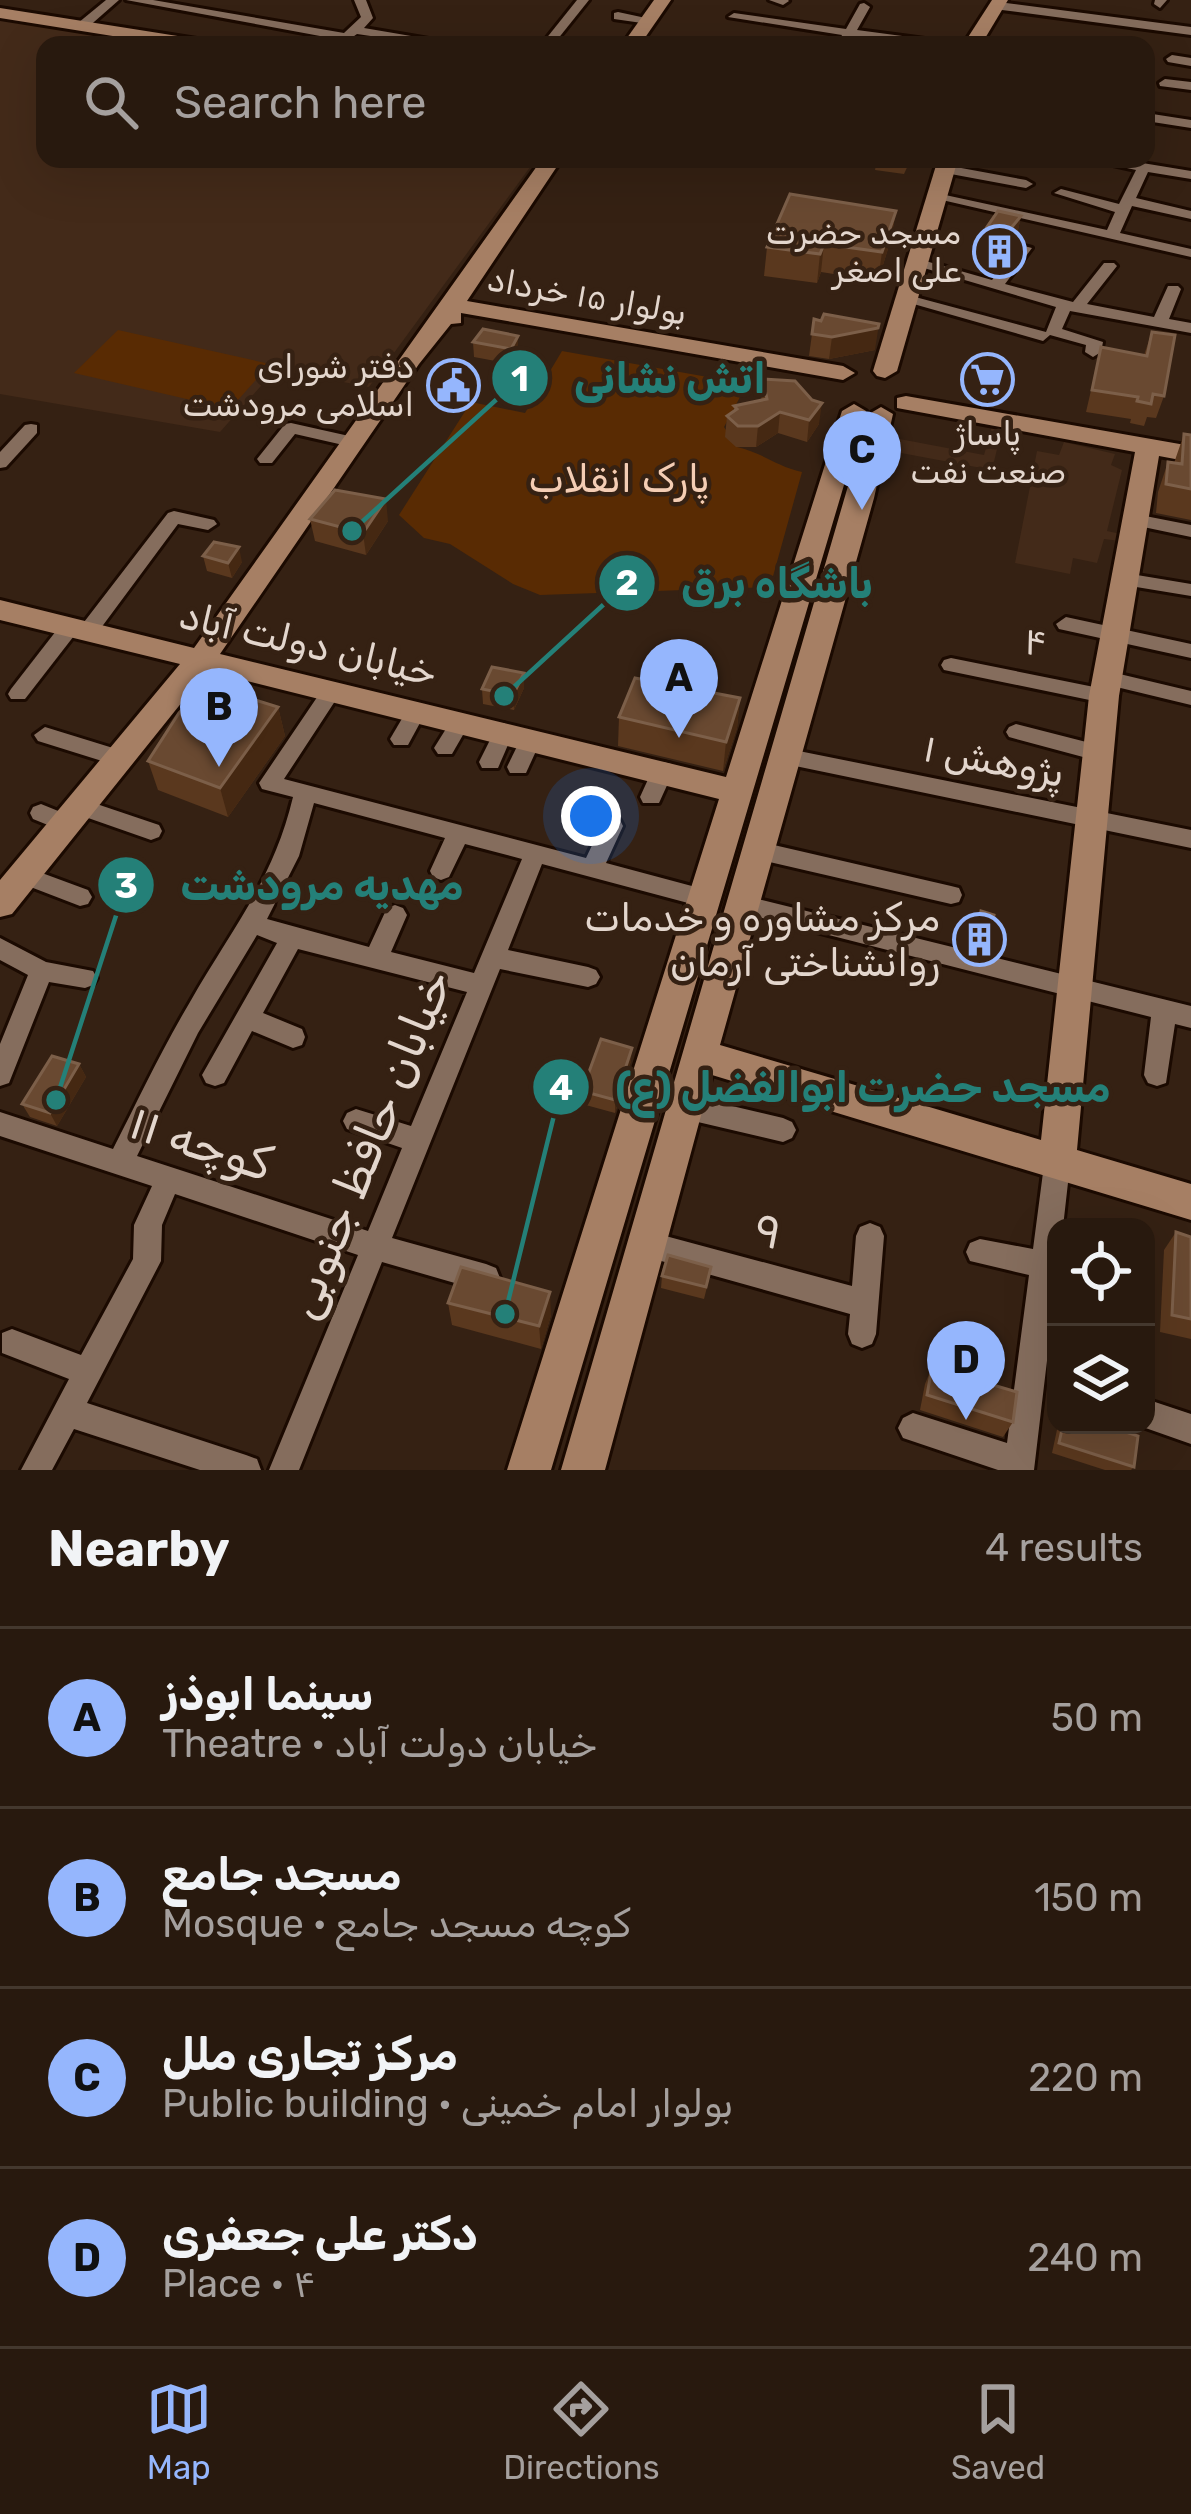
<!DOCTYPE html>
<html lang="en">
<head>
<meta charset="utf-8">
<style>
  :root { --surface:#28190e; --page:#34261c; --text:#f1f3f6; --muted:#a5a09e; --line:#44382e; --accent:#95b6fd }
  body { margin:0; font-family:Rubik,"Noto Naskh Arabic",sans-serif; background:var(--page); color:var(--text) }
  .controls { position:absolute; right:36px; bottom:36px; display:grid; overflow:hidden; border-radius:24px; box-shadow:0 12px 48px #0002 }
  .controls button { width:108px; height:108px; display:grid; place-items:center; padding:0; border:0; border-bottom:3px solid var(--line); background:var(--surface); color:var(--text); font:60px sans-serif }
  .you { position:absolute; left:591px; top:816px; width:42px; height:42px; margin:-30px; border:9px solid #fff; border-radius:50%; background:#1a73e8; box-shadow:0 0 0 18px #1a73e833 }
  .badge { display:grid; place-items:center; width:78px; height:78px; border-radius:50%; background:var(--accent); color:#111; font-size:39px; font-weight:700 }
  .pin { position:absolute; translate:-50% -99px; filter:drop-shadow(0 3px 6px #0008) }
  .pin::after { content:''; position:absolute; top:63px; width:42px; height:36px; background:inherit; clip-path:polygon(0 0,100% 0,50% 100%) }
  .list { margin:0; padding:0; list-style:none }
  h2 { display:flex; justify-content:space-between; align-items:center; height:156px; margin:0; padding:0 48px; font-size:51px }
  h2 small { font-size:39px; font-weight:400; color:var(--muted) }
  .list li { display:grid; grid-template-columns:78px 1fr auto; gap:36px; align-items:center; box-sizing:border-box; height:180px; padding:0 48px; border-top:3px solid var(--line) }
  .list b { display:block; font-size:45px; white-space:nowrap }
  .list p { margin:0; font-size:39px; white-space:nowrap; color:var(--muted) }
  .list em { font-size:39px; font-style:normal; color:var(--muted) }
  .icon { flex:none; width:66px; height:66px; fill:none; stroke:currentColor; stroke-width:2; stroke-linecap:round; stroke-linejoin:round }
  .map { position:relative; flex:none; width:1191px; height:1470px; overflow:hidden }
  .search { position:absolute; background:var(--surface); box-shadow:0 12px 48px #0002; left:36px; right:36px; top:36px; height:132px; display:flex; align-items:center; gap:30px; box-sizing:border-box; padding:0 42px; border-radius:24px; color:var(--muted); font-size:45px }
  .sheet { height:876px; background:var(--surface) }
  nav { display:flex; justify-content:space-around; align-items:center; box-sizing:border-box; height:168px; border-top:3px solid var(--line); background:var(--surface); font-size:33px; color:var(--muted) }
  nav a { display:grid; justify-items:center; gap:6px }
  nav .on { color:var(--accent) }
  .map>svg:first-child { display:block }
  .built { fill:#432a19 }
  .green { fill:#592b03 }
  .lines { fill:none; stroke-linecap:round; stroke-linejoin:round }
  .street-casing { stroke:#1b0a01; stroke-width:6 }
  .secondary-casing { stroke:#1b0a01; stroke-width:6 }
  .street { fill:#856d5d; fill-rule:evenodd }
  .secondary { fill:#a67f64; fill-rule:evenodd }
  .wall { fill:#5a381e }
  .shaded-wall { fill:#452812 }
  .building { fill:#694931; stroke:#7c5f49; stroke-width:3 }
  .labels { text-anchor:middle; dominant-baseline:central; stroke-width:9; stroke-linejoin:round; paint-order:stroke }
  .far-poi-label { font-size:33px; fill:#e3d6cd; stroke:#352113; text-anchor:end }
  .far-street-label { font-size:33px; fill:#e3d6cd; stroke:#352113 }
  .park-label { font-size:39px; fill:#f4cdb4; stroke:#352113 }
  .street-label { font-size:39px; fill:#e3d6cd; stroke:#352113 }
  .poi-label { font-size:39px; fill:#e3d6cd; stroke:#352113; text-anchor:end }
  .near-street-label { font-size:48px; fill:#e3d6cd; stroke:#352113 }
  .leader { fill:none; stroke:#248078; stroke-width:4.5 }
  .callout-dot { fill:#248078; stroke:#352113; stroke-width:4.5 }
  .mark-label { font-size:36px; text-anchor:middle; font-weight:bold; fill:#fff }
  .callout-label { font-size:42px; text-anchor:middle; font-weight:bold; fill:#248078; stroke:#352113; stroke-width:9; stroke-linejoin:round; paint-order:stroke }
</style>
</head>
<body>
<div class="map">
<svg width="1191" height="1470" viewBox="0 0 1191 1470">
  <rect width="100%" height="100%" fill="#352113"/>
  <g class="built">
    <path d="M0,20l153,25h-108v114h491l-167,228 -93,-18 -56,63 -220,-38z"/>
    <path d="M992,426l10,2 -10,42 -107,-20 4,-13 95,18z"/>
    <path d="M1064,442l51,12 -4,11 11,5 -15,61 14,3 -1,7 -16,-2 -7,24 -24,-5 -3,16 -55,-11 22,-112 22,4z"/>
  </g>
  <g class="green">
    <path d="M118,330l152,34 -40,45 -156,-36z"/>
    <path d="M562,351l185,33 -23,43 13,20c26,6 39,19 65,25l-32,115 -230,8 -27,-11 -63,-40 -26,-6 -25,-23 72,-113 54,11z"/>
  </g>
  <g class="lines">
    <defs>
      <g id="street">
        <path d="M106,0h13l-33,29h-8v-6z"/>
        <path d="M126,0h27l191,33 17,-16 -7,-17h12l7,18 -9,10 100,17h-32l-75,-11 -10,7z"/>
        <path d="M577,0h12l-36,45h-12z"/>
        <path d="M769,0h19l1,1 -6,4z"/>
        <path d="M1155,0h12l-7,8 -6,-4z"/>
        <path d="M864,3l6,4 -13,23 83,11 6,4h-33l-59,-8 -5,8h-12l5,-10 -114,-18 6,-4 112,16 14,-25z"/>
        <path d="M1006,3l185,24v8l-189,-25v-6z"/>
        <path d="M618,12l37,8 -6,4 -35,-5v-6z"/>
        <path d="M1172,55l19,3v8l-23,-4 -2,-3z"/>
        <path d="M1165,79l26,3v8l-31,-4 -1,-3z"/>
        <path d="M1146,113l45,7v8l-45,-7z"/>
        <path d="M1086,159h32l73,12v8l-43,-7 -12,26 55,13v8l-59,-13 -12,27 71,16v8l-262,-60 7,-4 171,37 8,-18 -61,-19 7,-4 58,15 17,-34z"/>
        <path d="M945,165l81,15 7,4 -7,4 -86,-16 -2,-3z"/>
        <path d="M1020,245l12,3 -27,36 68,18 31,-39h10l3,3 -30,38 67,13 14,-31h10l3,3 -12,30 22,4v10l-121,-22 -8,18 41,13 -2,10 -8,5 -8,-5 1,-7 -36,-10 -7,6 -147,-42 8,-5 142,38 10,-25 -149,-44 8,-5 77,22z"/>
        <path d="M291,423l67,15 3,4 -9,5 -57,-13 -23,29h-12l-3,-4 28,-35z"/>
        <path d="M31,424l6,1v8l-31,34 -6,1v-16l25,-27z"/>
        <path d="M174,511l40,9 3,4 -9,6 -30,-6 -83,112h-14l-3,-5 3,-5 87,-113z"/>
        <path d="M1135,514l56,11v12l-62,-13 -3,-4z"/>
        <path d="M1125,573l66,11v12l-73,-12 -3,-5 3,-5z"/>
        <path d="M1066,617l125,27v14l-132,-29 -3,-5z"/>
        <path d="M70,620l7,2 3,5 -3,5 -52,67h-14l-3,-5 3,-5 52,-67z"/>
        <path d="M951,658l153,31 10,7 -10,7 -160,-33 -3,-5 3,-5z"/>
        <path d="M1107,671l84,20v14l-91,-22 -3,-5 3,-5z"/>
        <path d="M333,682l10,7 -59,90 302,79 18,-38h16l3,6 -17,37 97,26 8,2 4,7 -4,7 -8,2 -161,-43 -34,86 80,17 8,3 4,7 -4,7 -8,3 -88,-18 -108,269 94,26 10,4 4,10 -4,10 -10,4 -104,-30 -83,208h-30l89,-215 -183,-61 -13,31 -1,36 -74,142 159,52 11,4 4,11h-61l-126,-41 -22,41h-31l48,-91 -67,-26v-20l10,-4 69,26 52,-96 1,-34 18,-39 -152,-50v-24l113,37c25,-49 49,-100 77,-147 41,-72 83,-121 103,-205l-31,-8 -3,-6 67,-99zM314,803l131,35 -15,33 3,6 8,3 8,-3 16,-33 57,15 -48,114 -83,-21 16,-37 -4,-7 -8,-3 -8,3 -18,39 -102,-28 32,-63zM257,935l20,8 -75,132 4,8 9,3 9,-3 28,-52 41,17 9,-3 3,-8 -3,-8 -39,-16 35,-64 169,43 -56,134 -55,-17 -9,4 -4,8 4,8 55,19 -34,83 -231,-75 61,-123z"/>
        <path d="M417,702l10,8 -19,35h-14l-4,-6 20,-34z"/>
        <path d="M461,713l7,3 3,5 -19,33h-14l-4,-6 20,-32z"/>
        <path d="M504,723l10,8 -16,37h-16l-3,-6 18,-36z"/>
        <path d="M1016,724l82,21 8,2 3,6 -3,6 -8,2 -89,-24 -3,-5 3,-5z"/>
        <path d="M45,727l81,25 3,6 -3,6 -8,2 -80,-25 -4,-6z"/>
        <path d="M531,730l11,8 -16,35h-16l-3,-6 17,-35z"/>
        <path d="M784,748l407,82v18l-415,-86 -3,-6 3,-6z"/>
        <path d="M663,762l8,2 3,6 -15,33h-16l-3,-6 15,-33z"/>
        <path d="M79,798l80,27 3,6 -3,6 -8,3 -80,-28 -3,-6 3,-6z"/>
        <path d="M41,804l32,13 3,6 -3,6 -8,3 -32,-13 -3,-6 3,-6z"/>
        <path d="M757,841l194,45 8,2 3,7 -3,7 -8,2 -194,-45 -8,-3 -3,-6 3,-6z"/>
        <path d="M23,866l65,24 4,7 -4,7 -8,2 -65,-25 -3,-6 3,-6z"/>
        <path d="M742,895l449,111v22l-16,-4 -9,59 -9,3 -9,-3 -4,-8 7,-58 -409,-104 -8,-2 -4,-7 4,-7z"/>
        <path d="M0,938l46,24 47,9 4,7 -4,7 -8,3 -36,-6 -40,101 -9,3v-42l28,-69 -28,-15z"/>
        <path d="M685,1095l98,23 9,4 4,8 -4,8 -9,4 -98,-23 -9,-4 -4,-8 4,-8z"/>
        <path d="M1057,1153l9,3 4,9 -7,62h-7v58l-22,185h-36l-95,-32 -5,-10 5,-10 10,-5 94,30 22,-168 -59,-14 -4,-9 4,-9 10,-4 53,10 11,-84 4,-9z"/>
        <path d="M870,1223l10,4 4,9 -8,98 -4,10 -10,4 -10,-4 -4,-10 2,-20 -203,-57 -10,-4 -4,-9 4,-9 10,-4 205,55 4,-50 4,-9z"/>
        <path d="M1146,1399l45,15v30l-54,-19h9z"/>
      </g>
      <g id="secondary">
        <path d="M654,0h17l-31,45h-18z"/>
        <path d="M992,0h16l-27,45h-18z"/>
        <path d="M0,8l203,32 9,5h-43l-169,-27z"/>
        <path d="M542,159h20l-95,142 376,65 12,7 -12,7 -382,-67v10l-10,1 -32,40 -199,290 506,123 116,-366 12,-7 12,7 -315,1059h-44l212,-671 -512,-128 -195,243 -12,3v-37l180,-216 -180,-44v-20l194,48z"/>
        <path d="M938,159h20l-61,212 -12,7 -8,-2 -4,-5z"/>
        <path d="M906,396l285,50v16l-32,-6 -40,240 -42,454 114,34v36l-479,-145 -107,395h-44l308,-1056 12,-7 12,7 -19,84 -154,547 321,95 48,-444 46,-244 -238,-44v-10z"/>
      </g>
    </defs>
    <use href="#street" class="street-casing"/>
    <use href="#secondary" class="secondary-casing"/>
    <use href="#street" class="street"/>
    <use href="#secondary" class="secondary"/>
  </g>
  <g class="wall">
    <path d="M877,159h34l-7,15 -29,-4z"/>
    <path d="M896,211l-5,28 -13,42 -57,-9 -4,11 -53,-7 3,-29z"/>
    <path d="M1021,216l-6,28 -14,18 -20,-6 6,-29z"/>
    <path d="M814,319l61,31 -46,9 -20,-3z"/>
    <path d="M1152,332l12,64 -8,22 -9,-1 -3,9 -14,-3 1,-4 -45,-7 15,-65 43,8z"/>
    <path d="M518,336v15l-6,13 -38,-7 -1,-15z"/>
    <path d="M763,379l56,45 -12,18 -29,-9 -22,14h-20l-11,-10 2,-21 7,-5v-5l27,-6z"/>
    <path d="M1184,434l7,1v85l-35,-7 2,-21 10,-30 6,1z"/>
    <path d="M310,519l78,2 -22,34 -51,-14z"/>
    <path d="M203,556l39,6 -10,16 -25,-7z"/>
    <path d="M524,673v15l-10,22 -31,-6 -1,-15z"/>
    <path d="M740,698l-3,30 -14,43 -105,-25 1,-29z"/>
    <path d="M278,707l7,29 -57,81 -70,-27 -10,-29z"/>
    <path d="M981,911l10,18 -7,21 -13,-3z"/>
    <path d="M631,1061l-16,52 -33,-9v-13z"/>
    <path d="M79,1064l7,13 -29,49 -27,-9 -8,-13z"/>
    <path d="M1176,1232l15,5v102l-31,-7 4,-82z"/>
    <path d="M662,1276l47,3 -5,20 -43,-11z"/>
    <path d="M448,1303l103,12 -10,34 -89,-24z"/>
    <path d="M932,1367l81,55 -10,15 -83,-27 5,-26z"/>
    <path d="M1058,1425h47l29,42 -3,3h-26l-53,-17z"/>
  </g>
  <g class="shaded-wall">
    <path d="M896,211l-5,28 -13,42 4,-29z"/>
    <path d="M1021,216l-6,28 -14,18 6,-29z"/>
    <path d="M824,244l-3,28 -4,11 3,-29z"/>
    <path d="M879,324l-4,26 -46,9 3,-22z"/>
    <path d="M518,336v15l-6,13 -1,-15z"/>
    <path d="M822,403l-3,21 -12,18 2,-22z"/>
    <path d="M780,412l-2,21 -22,14 2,-21z"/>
    <path d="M386,499l2,22 -22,34 -3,-22z"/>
    <path d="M239,547l3,15 -10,16 -4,-15z"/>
    <path d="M524,673v15l-10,22 -1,-15z"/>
    <path d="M740,698l-3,30 -14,43 3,-29z"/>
    <path d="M278,707l7,29 -57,81 -8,-29z"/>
    <path d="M632,1048l-1,13 -16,52v-13z"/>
    <path d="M79,1064l7,13 -29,49 -7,-13z"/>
    <path d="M550,1292l1,23 -10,34 -2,-23z"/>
  </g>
  <g class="building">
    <path d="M790,194l106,17 -14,41 -58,-8 -4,10 -53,-7z"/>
    <path d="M998,211l23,5 -14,17 -20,-6z"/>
    <path d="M824,314l55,10 -1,4 -46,9 -20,-3 2,-15 7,2z"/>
    <path d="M483,329l35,7 -7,13 -38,-7z"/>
    <path d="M1152,332l23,3 -11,61 -11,-2 -2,10 -14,-3 1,-4 -46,-7 9,-43 46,9z"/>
    <path d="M763,379l32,2 17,19 10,3 -13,17 -29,-8 -22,14h-20l-11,-10 10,-7 -3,-3 33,-7z"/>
    <path d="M1184,434l7,1v54l-25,-5 2,-22 14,2z"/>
    <path d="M335,490l51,9 -23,34 -53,-14z"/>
    <path d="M214,542l25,5 -11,16 -25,-7z"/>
    <path d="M492,667l32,6 -11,22 -31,-6z"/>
    <path d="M635,678l105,20 -14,44 -107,-25z"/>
    <path d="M206,685l72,22 -58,81 -72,-27 31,-48z"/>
    <path d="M981,911l13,4 -3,14 -13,-3z"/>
    <path d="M601,1039l31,9 -17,52 -33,-9z"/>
    <path d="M52,1056l27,8 -29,49 -28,-9z"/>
    <path d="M1176,1232l15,5v82l-19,-4z"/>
    <path d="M668,1255l43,12 -5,20 -44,-11z"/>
    <path d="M461,1267l89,25 -11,34 -91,-23z"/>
    <path d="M932,1367l85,25 -4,30 -86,-27z"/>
    <path d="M1063,1425h42l33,11 -4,31 -75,-24z"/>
  </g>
  <defs>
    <symbol id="building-ring" viewBox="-11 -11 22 22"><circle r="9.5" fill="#352113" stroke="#95b6fd" stroke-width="1.5"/><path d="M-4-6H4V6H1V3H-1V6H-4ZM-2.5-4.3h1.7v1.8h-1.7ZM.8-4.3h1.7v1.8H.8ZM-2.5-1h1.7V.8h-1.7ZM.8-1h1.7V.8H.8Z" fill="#95b6fd"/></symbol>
    <symbol id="supermarket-ring" viewBox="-11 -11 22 22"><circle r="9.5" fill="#352113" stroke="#95b6fd" stroke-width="1.5"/><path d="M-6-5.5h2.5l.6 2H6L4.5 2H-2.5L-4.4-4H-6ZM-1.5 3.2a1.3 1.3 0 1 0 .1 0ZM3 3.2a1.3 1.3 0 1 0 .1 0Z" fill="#95b6fd"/></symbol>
    <symbol id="civic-ring" viewBox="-11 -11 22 22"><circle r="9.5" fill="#352113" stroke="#95b6fd" stroke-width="1.5"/><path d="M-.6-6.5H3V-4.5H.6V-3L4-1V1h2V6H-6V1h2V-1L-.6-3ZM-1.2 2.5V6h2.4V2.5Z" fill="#95b6fd"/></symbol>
  </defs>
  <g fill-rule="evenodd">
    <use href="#building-ring" x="970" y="222" width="59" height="59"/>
    <use href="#supermarket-ring" x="958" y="350" width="59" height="59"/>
    <use href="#civic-ring" x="424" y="356" width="59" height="59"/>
    <use href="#building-ring" x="950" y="910" width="59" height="59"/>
  </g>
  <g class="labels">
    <g class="far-poi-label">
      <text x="961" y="232">مسجد حضرت<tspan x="961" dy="38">علی اصغر</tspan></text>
      <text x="414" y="366">دفتر شورای<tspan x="414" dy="38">اسلامی مرودشت</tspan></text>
      <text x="988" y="433" text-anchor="middle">پاساژ<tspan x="988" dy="38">صنعت نفت</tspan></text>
    </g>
    <g class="far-street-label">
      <text transform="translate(587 296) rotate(10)">بولوار ۱۵ خرداد</text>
    </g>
    <g class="park-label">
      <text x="619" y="479">پارک انقلاب</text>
    </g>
    <g class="street-label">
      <text transform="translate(1035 642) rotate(12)">۴</text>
      <text transform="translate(308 644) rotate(13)">خیابان دولت آباد</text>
      <text transform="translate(994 761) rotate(11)">پژوهش ۱</text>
    </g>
    <g class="poi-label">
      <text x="940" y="918">مرکز مشاوره و خدمات<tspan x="940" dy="45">روانشناختی آرمان</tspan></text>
    </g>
    <g class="near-street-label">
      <text transform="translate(201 1143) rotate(18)">کوچه ۱۱</text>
      <text transform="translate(368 1144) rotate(-68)">خیابان حافظ جنوبی</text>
      <text transform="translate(768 1230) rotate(15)">۹</text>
    </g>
  </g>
  <path class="leader" d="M352 531L520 378M504 696L627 583M56 1100L126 885M505 1314L561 1087"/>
  <g class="callout-dot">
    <circle cx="352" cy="531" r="12"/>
    <circle cx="504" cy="696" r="12"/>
    <circle cx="56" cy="1100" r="12"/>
    <circle cx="505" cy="1314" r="12"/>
    <circle cx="520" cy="378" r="30"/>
    <circle cx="627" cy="583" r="30"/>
    <circle cx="126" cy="885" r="30"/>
    <circle cx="561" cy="1087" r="30"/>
  </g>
  <g class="mark-label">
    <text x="520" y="391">1</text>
    <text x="627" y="595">2</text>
    <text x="126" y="898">3</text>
    <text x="561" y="1100">4</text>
  </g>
  <g class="callout-label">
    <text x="670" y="393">اتش نشانی</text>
    <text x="777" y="598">باشگاه برق</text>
    <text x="322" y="900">مهدیه مرودشت</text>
    <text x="863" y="1102">مسجد حضرت ابوالفضل (ع)</text>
  </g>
</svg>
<div class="controls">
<button><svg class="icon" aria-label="locate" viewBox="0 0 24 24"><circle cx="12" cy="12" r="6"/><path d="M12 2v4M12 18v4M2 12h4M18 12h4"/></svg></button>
<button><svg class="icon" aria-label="layers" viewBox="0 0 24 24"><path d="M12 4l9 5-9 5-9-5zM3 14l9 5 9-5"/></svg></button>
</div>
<div class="you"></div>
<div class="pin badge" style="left:679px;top:738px">A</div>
<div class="pin badge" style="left:219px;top:767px">B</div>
<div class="pin badge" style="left:862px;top:510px">C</div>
<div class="pin badge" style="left:966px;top:1420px">D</div>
<div class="search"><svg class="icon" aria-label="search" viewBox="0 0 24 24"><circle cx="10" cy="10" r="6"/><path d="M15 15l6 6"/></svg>Search here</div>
</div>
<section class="sheet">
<h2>Nearby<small>4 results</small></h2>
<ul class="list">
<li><span class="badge">A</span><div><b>سینما ابوذز</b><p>Theatre · خیابان دولت آباد</p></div><em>50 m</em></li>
<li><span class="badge">B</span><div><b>مسجد جامع</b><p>Mosque · کوچه مسجد جامع</p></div><em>150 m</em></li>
<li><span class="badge">C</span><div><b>مرکز تجاری ملل</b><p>Public building · بولوار امام خمینی</p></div><em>220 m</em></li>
<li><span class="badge">D</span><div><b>دکتر علی جعفری</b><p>Place · ۴</p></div><em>240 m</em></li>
</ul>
</section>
<nav>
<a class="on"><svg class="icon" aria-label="map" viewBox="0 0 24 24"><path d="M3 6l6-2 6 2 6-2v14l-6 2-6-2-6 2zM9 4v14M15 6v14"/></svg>Map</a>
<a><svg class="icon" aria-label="directions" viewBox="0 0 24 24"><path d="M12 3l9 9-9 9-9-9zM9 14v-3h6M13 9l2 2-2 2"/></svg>Directions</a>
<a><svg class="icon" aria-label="saved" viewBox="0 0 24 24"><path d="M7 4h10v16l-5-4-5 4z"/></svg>Saved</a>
</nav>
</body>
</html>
